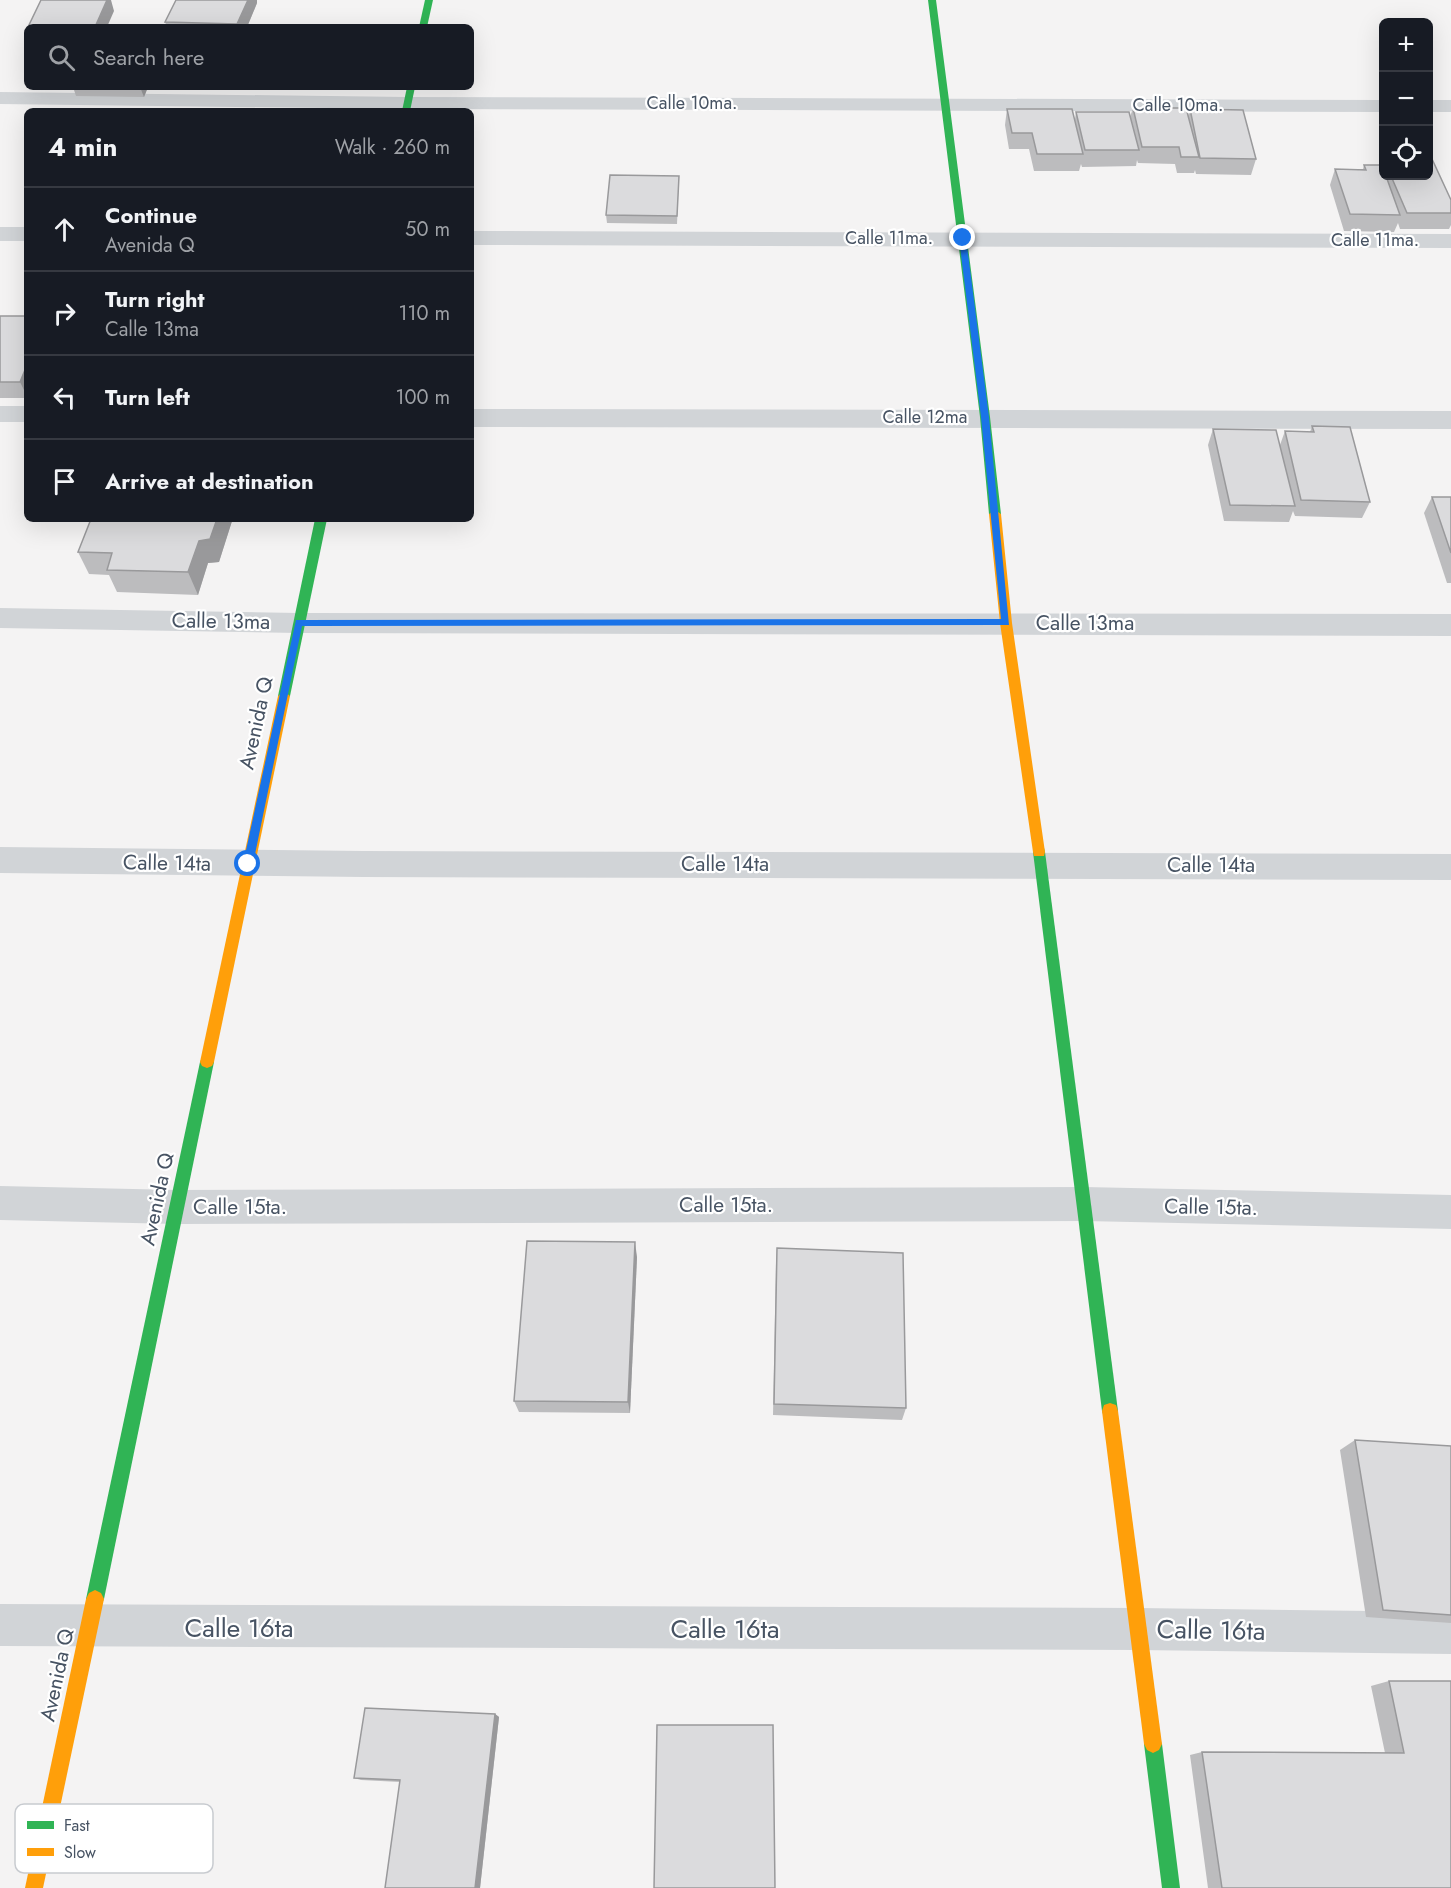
<!DOCTYPE html>
<html lang="en">
<head>
<meta charset="utf-8">
<style>
  :root { --surface:#171b24; --page:#242831; --text:#f1f3f6; --muted:#9ea1a6; --line:#363941 }
  body { margin:0; font-family:Jost,sans-serif; background:var(--page); color:var(--text) }
  .controls { position:absolute; right:18px; top:18px; display:grid; overflow:hidden; border-radius:9px; box-shadow:0 6px 24px #0002 }
  .controls button { width:54px; height:54px; display:grid; place-items:center; padding:0; border:0; border-bottom:2px solid var(--line); background:var(--surface); color:var(--text); font:30px sans-serif }
  .stop { position:absolute; width:18px; height:18px; margin:-14px; border:4px solid #1a73e8; border-radius:50%; background:#fff }
  .stop.end { background:#1a73e8; border-color:#fff; box-shadow:0 2px 6px #0008 }
  .list { margin:0; padding:0; list-style:none }
  h2 { display:flex; justify-content:space-between; align-items:center; height:78px; margin:0; padding:0 24px; font-size:26px }
  h2 small { font-size:20px; font-weight:400; color:var(--muted) }
  .list li { display:grid; grid-template-columns:39px 1fr auto; gap:18px; align-items:center; box-sizing:border-box; height:84px; padding:0 24px; border-top:2px solid var(--line) }
  .list b { display:block; font-size:22px; white-space:nowrap }
  .list p { margin:0; font-size:20px; white-space:nowrap; color:var(--muted) }
  .list em { font-size:20px; font-style:normal; color:var(--muted) }
  .icon { flex:none; width:33px; height:33px; fill:none; stroke:currentColor; stroke-width:2; stroke-linecap:round; stroke-linejoin:round }
  .map { position:relative; flex:none; width:1451px; height:1888px; overflow:hidden }
  .search { position:absolute; background:var(--surface); box-shadow:0 6px 24px #0002; left:24px; top:24px; width:450px; height:66px; display:flex; align-items:center; gap:15px; box-sizing:border-box; padding:0 21px; border-radius:9px; color:var(--muted); font-size:22px }
  .panel { position:absolute; background:var(--surface); box-shadow:0 6px 24px #0002; left:24px; top:108px; width:450px; height:414px; border-radius:9px }
  .map>svg:first-child { display:block }
  .lines { fill:none; stroke-linecap:round; stroke-linejoin:round }
  .street { fill:#d1d4d7; fill-rule:evenodd }
  .fast { fill:#30b455; fill-rule:evenodd }
  .slow { fill:#ff9f0a; fill-rule:evenodd }
  .wall { fill:#bcbcbe }
  .shaded-wall { fill:#99999b }
  .building { fill:#dbdbdd; stroke:#99999b; stroke-width:1.5 }
  .route { fill:#1a73e8 }
  .labels { text-anchor:middle; dominant-baseline:central; stroke-width:4.5; stroke-linejoin:round; paint-order:stroke }
  .far-street-label { font-size:18px; fill:#475363; stroke:#fff }
  .street-label { font-size:21px; fill:#475363; stroke:#fff }
  .near-street-label { font-size:26px; fill:#475363; stroke:#fff }
  .key { fill:#fff; stroke:#c8cbd0; stroke-width:1.5 }
  .key-label { font-size:16px; fill:#475363 }
</style>
</head>
<body>
<div class="map">
<svg width="1451" height="1888" viewBox="0 0 1451 1888">
  <rect width="100%" height="100%" fill="#f4f3f3"/>
  <g class="lines">
    <g class="street">
      <path d="M0,92l407,5 977,3v12l-977,-3 -407,-5z"/>
      <rect x="1428" y="100" width="23" height="12"/>
      <rect x="0" y="227" width="27" height="14"/>
      <path d="M471,231l980,3v14l-980,-3z"/>
      <rect x="0" y="406" width="27" height="16"/>
      <path d="M471,409l980,2v18l-980,-2z"/>
      <path d="M0,608l299,5 1152,1v22l-1152,-3 -299,-5z"/>
      <path d="M0,847l363,4 1088,3v26l-1088,-3 -363,-4z"/>
      <path d="M0,1186l177,4 907,-3 367,8v34l-367,-8 -907,3 -177,-4z"/>
      <path d="M0,1604l1138,4 313,4v42l-313,-4 -1138,-4z"/>
    </g>
    <g class="fast">
      <path d="M425,0h8l-6,27h-8z"/>
      <path d="M928,0h8l54,417 11,97 -6,4 -6,-4 -9,-97z"/>
      <path d="M407,87h8l-5,24h-8z"/>
      <path d="M315,519h12l-37,177 -6,5 -6,-5z"/>
      <path d="M1039,847l5,1 1,4 73,559 -2,6 -6,2 -6,-2 -2,-6 -69,-559 1,-4z"/>
      <path d="M207,1056l5,2 2,4 -110,537 -3,6 -6,3 -6,-3 -3,-6 114,-537 2,-4z"/>
      <path d="M1153,1735l6,3 3,6 18,144h-18l-18,-144 3,-6z"/>
    </g>
    <g class="slow">
      <path d="M995,510l6,4 11,109 33,229 -1,4h-10l-1,-4 -33,-229 -11,-109z"/>
      <path d="M284,691l6,5 -76,366 -2,4 -5,2 -5,-2 -2,-4 78,-366z"/>
      <path d="M1110,1403l6,2 2,6 44,333 -3,6 -6,3 -6,-3 -3,-6 -42,-333 2,-6z"/>
      <path d="M95,1590l6,3 3,6 -61,289h-18l61,-289 3,-6z"/>
    </g>
  </g>
  <g class="wall">
    <path d="M257,3l-10,24h-80l-2,-5z"/>
    <path d="M73,87h75l-4,10 -68,-1z"/>
    <path d="M1133,108l55,8 2,-7 66,50 -5,16 -55,-1 -1,-4 -1,3h-17l-2,-9 -37,-1 -1,-3 -1,6 -54,1 -1,-3 -2,7h-45l-5,-22h-20l-4,-24 2,-16 68,10 1,-7 54,5z"/>
    <path d="M1383,159v17h45l23,24v25l-2,4h-49l-2,-6 -4,9 -50,-1 -14,-46 5,-16h28l1,-4h17z"/>
    <path d="M679,176l-2,48 -70,-1 -1,-8z"/>
    <rect x="0" y="316" width="27" height="82"/>
    <path d="M1312,426l58,76 -8,16 -67,-2 -2,-5 -4,11 -65,-1 -16,-76 5,-16 67,16 5,-14 25,1z"/>
    <path d="M1432,497h19v86h-4l-23,-70z"/>
    <path d="M232,521l-13,41 -11,1 -10,32 -81,-3 -8,-17 -20,-1 -11,-22z"/>
    <path d="M777,1248l129,160 -4,12 -129,-5 3,-152z"/>
    <path d="M637,1257l-7,156 -111,-1 -5,-11z"/>
    <path d="M1355,1440l96,6v177l-85,-6 -26,-167z"/>
    <path d="M1389,1681l62,207h-243l-18,-133 12,-3 183,1 -14,-67z"/>
    <path d="M495,1714l4,3 -19,171h-95l15,-106 -39,-2 -7,-2z"/>
  </g>
  <g class="shaded-wall">
    <path d="M107,0h4l3,11 -7,16h-12z"/>
    <path d="M248,0h9v3l-10,24h-9l-1,-3z"/>
    <path d="M140,87h8l-4,10z"/>
    <path d="M27,365v24h-3l3,7 -7,-14z"/>
    <path d="M217,519h14l1,2 -13,41 -11,1 -10,32 -10,-23 11,-31z"/>
    <path d="M635,1242l2,15 -7,156 -2,-11z"/>
    <path d="M495,1714l4,3 -19,171h-5z"/>
  </g>
  <g class="building">
    <path d="M41,0h66l-12,27h-67z"/>
    <path d="M176,0h72l-11,24 -72,-2z"/>
    <path d="M1133,108h53l13,49h-18l-2,-10h-37z"/>
    <path d="M1007,109h65l11,45h-46l-5,-21h-20z"/>
    <path d="M1190,109l53,1 13,49 -56,-1z"/>
    <path d="M1076,112h53l10,38h-54z"/>
    <path d="M1428,159h4l19,41v13h-44l-16,-37h37z"/>
    <path d="M1364,165h19v11h3l14,39 -50,-1 -15,-45 31,1z"/>
    <path d="M610,175l69,1 -2,40 -71,-1z"/>
    <path d="M0,316h27v49l-7,17h-20z"/>
    <path d="M1312,426l38,1 20,75 -69,-2 -16,-69 29,1z"/>
    <path d="M1213,429l63,1 19,76 -65,-1z"/>
    <path d="M1432,497h19v56z"/>
    <path d="M91,519h126l-7,20 -11,2 -11,31 -81,-2 5,-17 -34,-1z"/>
    <path d="M527,1241l108,1 -7,160 -114,-1z"/>
    <path d="M777,1248l126,5 3,155 -132,-4z"/>
    <path d="M1355,1440l96,6v169l-68,-5z"/>
    <path d="M1389,1681h62v207h-229l-20,-136 202,1z"/>
    <path d="M365,1708l130,6 -20,174h-90l15,-108 -46,-2z"/>
    <path d="M657,1725h116l2,163h-121z"/>
  </g>
  <path class="route" d="M963,236l3,2 23,179 20,208 -707,1 -49,238 -2,3h-6l-2,-3 53,-244 705,-1 -20,-202 -22,-179z"/>
  <g class="labels">
    <g class="far-street-label">
      <text x="692" y="103">Calle 10ma.</text>
      <text x="1178" y="105">Calle 10ma.</text>
      <text x="889" y="238">Calle 11ma.</text>
      <text x="1375" y="240">Calle 11ma.</text>
      <text x="925" y="417">Calle 12ma</text>
    </g>
    <g class="street-label">
      <text transform="translate(221 621) rotate(1)">Calle 13ma</text>
      <text x="1085" y="623">Calle 13ma</text>
      <text transform="translate(256 723) rotate(-78)">Avenida Q</text>
      <text transform="translate(167 863) rotate(1)">Calle 14ta</text>
      <text x="725" y="864">Calle 14ta</text>
      <text x="1211" y="865">Calle 14ta</text>
      <text transform="translate(157 1199) rotate(-78)">Avenida Q</text>
      <text x="726" y="1205">Calle 15ta.</text>
      <text x="240" y="1207">Calle 15ta.</text>
      <text transform="translate(1211 1207) rotate(1)">Calle 15ta.</text>
      <text transform="translate(57 1675) rotate(-78)">Avenida Q</text>
    </g>
    <g class="near-street-label">
      <text x="239" y="1628">Calle 16ta</text>
      <text x="725" y="1629">Calle 16ta</text>
      <text transform="translate(1211 1630) rotate(1)">Calle 16ta</text>
    </g>
  </g>
  <rect x="15" y="1804" width="198" height="69" rx="9" class="key"/>
  <rect x="27" y="1821" width="27" height="8" fill="#30b455"/>
  <rect x="27" y="1848" width="27" height="8" fill="#ff9f0a"/>
  <g class="key-label">
    <text x="64" y="1831">Fast</text>
    <text x="64" y="1858">Slow</text>
  </g>
</svg>
<div class="controls">
<button>+</button>
<button>−</button>
<button><svg class="icon" aria-label="locate" viewBox="0 0 24 24"><circle cx="12" cy="12" r="6"/><path d="M12 2v4M12 18v4M2 12h4M18 12h4"/></svg></button>
</div>
<div class="stop" style="left:248px;top:864px"></div>
<div class="stop end" style="left:963px;top:238px"></div>
<div class="search"><svg class="icon" aria-label="search" viewBox="0 0 24 24"><circle cx="10" cy="10" r="6"/><path d="M15 15l6 6"/></svg>Search here</div>
<section class="panel">
<h2>4 min<small>Walk · 260 m</small></h2>
<ul class="list">
<li><svg class="icon" aria-label="ahead" viewBox="0 0 24 24"><path d="M12 20V5M6 11l6-6 6 6"/></svg><div><b>Continue</b><p>Avenida Q</p></div><em>50 m</em></li>
<li><svg class="icon" aria-label="right" viewBox="0 0 24 24"><path d="M7 20v-9h11M14 6l5 5-5 5"/></svg><div><b>Turn right</b><p>Calle 13ma</p></div><em>110 m</em></li>
<li><svg class="icon" aria-label="left" viewBox="0 0 24 24"><path d="M17 20v-9H6M10 6l-5 5 5 5"/></svg><div><b>Turn left</b></div><em>100 m</em></li>
<li><svg class="icon" aria-label="arrive" viewBox="0 0 24 24"><path d="M6 21V4h12l-3 4 3 4H6"/></svg><div><b>Arrive at destination</b></div></li>
</ul>
</section>
</div>
</body>
</html>
